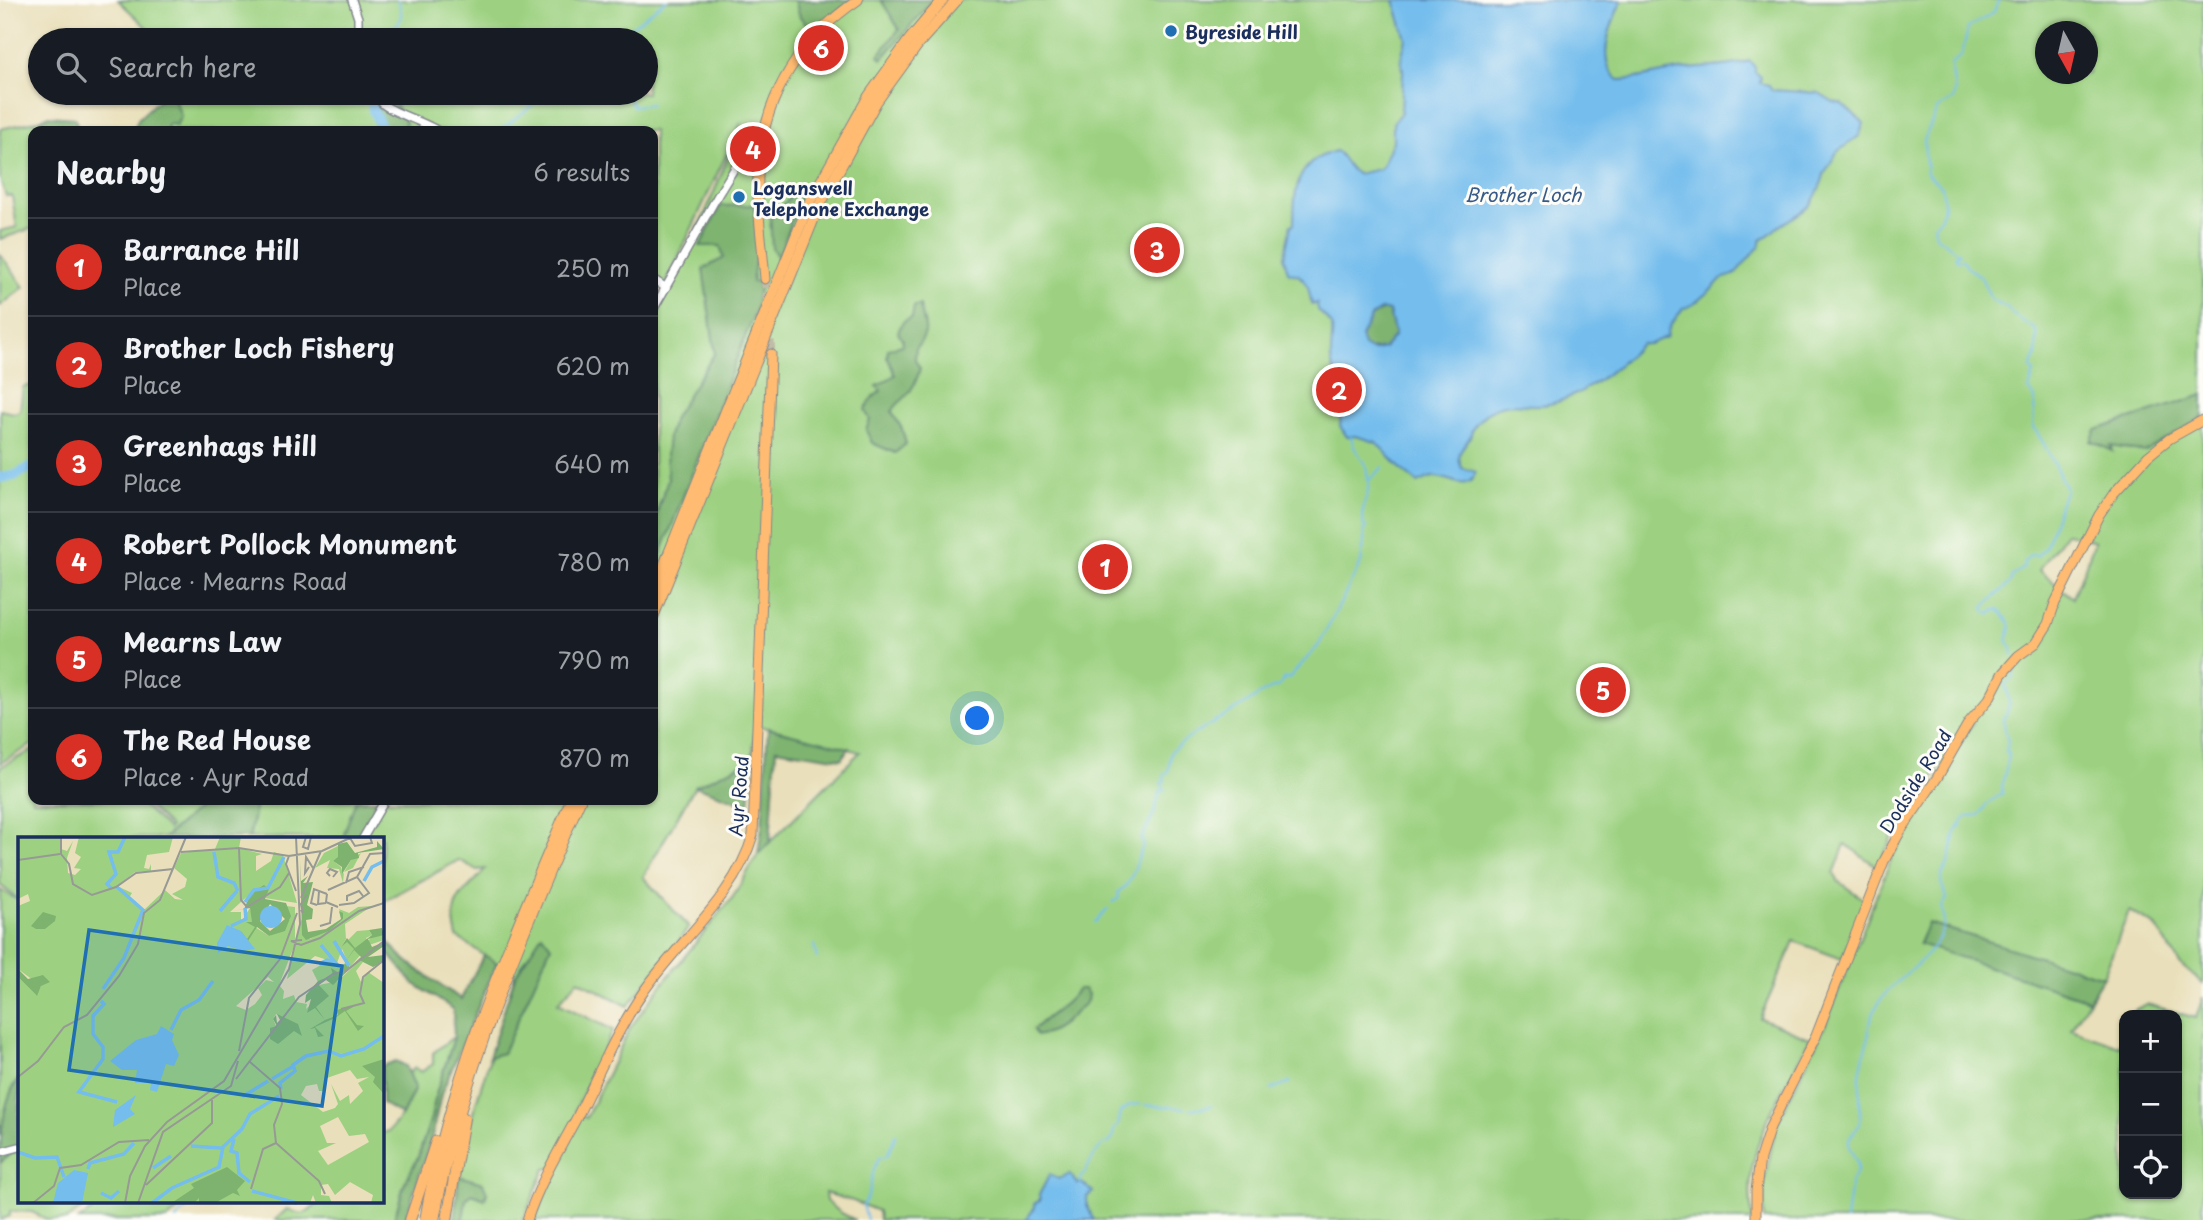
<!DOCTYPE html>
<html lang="en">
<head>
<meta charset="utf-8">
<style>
  :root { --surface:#171b24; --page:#20242c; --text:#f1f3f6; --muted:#9ea1a6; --line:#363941; --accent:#d93025 }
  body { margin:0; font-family:"Playpen Sans",sans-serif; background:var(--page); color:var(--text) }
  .controls { position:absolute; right:21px; bottom:21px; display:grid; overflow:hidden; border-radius:14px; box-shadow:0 2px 5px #0004 }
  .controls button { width:63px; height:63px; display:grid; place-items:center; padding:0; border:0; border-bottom:2px solid var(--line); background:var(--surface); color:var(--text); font:35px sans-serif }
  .compass { position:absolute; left:2035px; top:21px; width:63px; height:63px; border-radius:50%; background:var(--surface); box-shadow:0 2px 5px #0004; rotate:172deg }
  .you { position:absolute; left:978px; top:719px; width:24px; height:24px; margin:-18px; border:5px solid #fff; border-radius:50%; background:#1a73e8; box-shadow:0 0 0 10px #1a73e833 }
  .badge { display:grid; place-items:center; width:46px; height:46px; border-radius:50%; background:var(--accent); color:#fff; font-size:23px; font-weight:700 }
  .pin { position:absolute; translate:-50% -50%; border:4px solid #fff; box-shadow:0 2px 7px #0006 }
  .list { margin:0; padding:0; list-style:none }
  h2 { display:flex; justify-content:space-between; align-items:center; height:91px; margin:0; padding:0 28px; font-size:30px }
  h2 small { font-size:23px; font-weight:400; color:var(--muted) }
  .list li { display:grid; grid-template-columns:46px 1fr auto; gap:21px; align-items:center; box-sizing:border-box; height:98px; padding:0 28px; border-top:2px solid var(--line) }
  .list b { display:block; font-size:26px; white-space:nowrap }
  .list p { margin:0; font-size:23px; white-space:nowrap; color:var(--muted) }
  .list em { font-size:23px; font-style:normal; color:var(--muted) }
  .icon { flex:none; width:38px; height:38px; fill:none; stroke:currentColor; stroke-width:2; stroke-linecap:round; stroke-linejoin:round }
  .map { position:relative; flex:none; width:2203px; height:1220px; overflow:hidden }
  .search { position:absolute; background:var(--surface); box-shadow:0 2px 5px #0004; left:28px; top:28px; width:630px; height:77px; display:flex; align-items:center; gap:18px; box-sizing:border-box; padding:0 24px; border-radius:38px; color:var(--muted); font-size:26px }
  .panel { position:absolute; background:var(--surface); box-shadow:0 2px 5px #0004; left:28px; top:126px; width:630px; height:679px; border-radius:14px }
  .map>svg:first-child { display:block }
  .green { fill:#9dd181; stroke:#5c8070; stroke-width:2; fill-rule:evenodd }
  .forest { fill:#7eb36f; stroke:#4c7166; stroke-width:2 }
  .water { fill:#74bded; stroke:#4876a6; stroke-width:2; fill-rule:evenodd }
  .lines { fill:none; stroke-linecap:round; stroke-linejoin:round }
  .stream { stroke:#74bded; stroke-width:2 }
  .river { stroke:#74bded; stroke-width:10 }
  .major-tunnel { stroke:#c0bca8; stroke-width:9; stroke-dasharray:9 4.5; stroke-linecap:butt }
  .minor-casing { stroke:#82878c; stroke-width:10 }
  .major-casing { stroke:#82878c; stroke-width:11 }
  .highway-casing { stroke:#82878c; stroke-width:12 }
  .minor { stroke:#fff; stroke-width:7 }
  .major { stroke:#ffbb71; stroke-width:9 }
  .highway { stroke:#ffbb71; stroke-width:10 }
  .poi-dot { fill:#1f6fb2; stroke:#fdfcf7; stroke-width:2.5 }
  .labels { text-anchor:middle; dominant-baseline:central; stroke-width:6; stroke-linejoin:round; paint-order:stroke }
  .poi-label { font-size:18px; font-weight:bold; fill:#1b2f5e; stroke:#fdfcf7; text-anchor:start }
  .street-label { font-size:18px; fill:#1b2f5e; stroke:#fdfcf7 }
  .water-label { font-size:19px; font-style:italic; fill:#365a89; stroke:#fdfcf7 }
  .inset-river { fill:none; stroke:#74bded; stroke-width:3.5 }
  .inset-road { fill:none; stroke:#979995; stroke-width:2 }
  .view { fill:#1f6fb2; fill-opacity:0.15; stroke:#1f6fb2; stroke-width:3.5 }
  .inset-edge { fill:none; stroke:#1b2f5e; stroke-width:3.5 }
</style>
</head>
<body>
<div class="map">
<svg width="2203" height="1220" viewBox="0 0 2203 1220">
  <rect width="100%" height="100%" fill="#fdfcf7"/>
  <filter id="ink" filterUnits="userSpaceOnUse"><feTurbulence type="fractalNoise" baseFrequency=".0143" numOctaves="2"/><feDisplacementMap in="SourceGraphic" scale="14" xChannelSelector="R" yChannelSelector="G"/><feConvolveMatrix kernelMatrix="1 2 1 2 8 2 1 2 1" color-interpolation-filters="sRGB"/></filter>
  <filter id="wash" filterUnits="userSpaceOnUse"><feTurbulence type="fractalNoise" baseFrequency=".00686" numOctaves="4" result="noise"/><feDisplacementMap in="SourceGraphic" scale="28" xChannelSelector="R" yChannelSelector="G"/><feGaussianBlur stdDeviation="1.57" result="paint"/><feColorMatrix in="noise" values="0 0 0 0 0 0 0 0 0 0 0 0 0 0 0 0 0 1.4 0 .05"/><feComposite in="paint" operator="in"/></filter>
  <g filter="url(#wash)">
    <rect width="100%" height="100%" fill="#e9dfba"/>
    <g class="green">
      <path d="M118,0h2085v984l-23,-20 -25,-39 -26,-14 -26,66 -175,-54 -9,20 170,57 -18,29 48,17 5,-11v159h53v-179h-44l3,-6 11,-5 49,14 7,-21v223h-439v-38l13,-59 47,-95 68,-171 82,-135 -77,105 -19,40 -33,-23 -11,30 5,8 27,19 -24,58 -48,-18 -34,77 50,20c-20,39 -55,94 -59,139 -2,14 0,29 1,43h-873l-1,-9 -25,-10 -28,-8 1,8 15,12 14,7h-320l21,-53 -11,2 -22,51h-69l6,-54 13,-53 42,-137 -58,-39c-10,-41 6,-39 28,-68l-8,1 -18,-10 -77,42v-64h-133l7,-35 -16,-1v-2h413v-483c37,-63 62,-125 88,-194l-77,165 -11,-7v-150h-251l4,-9 -18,-29h258v-53h-486zM2046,32h42v42h-42zM2066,533l29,8 -22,57 -34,-28zM755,725l105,27 -102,102 -25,43 -70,86 -33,45 -44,90 -11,-7 38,-81 -55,-27 20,-23 50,26 61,-79 -46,-50 52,-91 50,-23 8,-9z"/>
      <path d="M172,93h193l12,38h-211l2,-9 13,-6z"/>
      <path d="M40,120l5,11h-12v97l-33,11v-8l17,-4 -5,-31h-6l-6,-16v-51z"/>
      <path d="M0,254l24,33 -24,19z"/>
      <path d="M33,385v359l-33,19v-353l14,3 6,-2 3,-24z"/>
      <path d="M33,750v50h104l31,29 2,-2 -28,-27h66l-44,38h-145v62l-19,-15v-118z"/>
      <path d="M0,890l19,11v178l-6,7 -13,49z"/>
      <path d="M452,1038h2l-17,53 -6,27 -13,39 -14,28 -10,35h-119l12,-11c18,9 20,4 34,-8h61v-68l7,-2 13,-16 13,-27 -6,-15 6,-5 6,4 12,-8v-11z"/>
      <path d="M19,1150v51h74l-27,19h-18l-16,-8 -22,-1v5l-10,4v-57l10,-9z"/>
      <path d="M105,1201h82l-20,19h-88z"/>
    </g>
    <g class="forest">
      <path d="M795,0h57l-38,31 -14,-14z"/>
      <path d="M881,0h52l-51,59 -3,-4 20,-26z"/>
      <path d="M166,93h6l9,23 -5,10 -7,-3 -3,8h-32l4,-12z"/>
      <path d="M365,93h23l18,29 -4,9h-25z"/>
      <path d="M47,116l28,2 4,13h-34l-5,-11z"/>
      <path d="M802,186l2,3 -26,69 -6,-10 -2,-31z"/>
      <path d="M755,205l2,44 -5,33 8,-1 -4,28 -103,265v-50l15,-45 -2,-24 2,-19 6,-18 15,-25 26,-40 -12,-84 21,-11 -4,-12h-20l20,-40z"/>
      <path d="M920,305c3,20 12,26 -4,42l-1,13 5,8c-2,9 -6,19 -13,27 -5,7 -11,8 -15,17l10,17 4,15 -11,9 -23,-10 -6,-13 4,-10 -5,-10 7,-12 9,-7 -4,-5 18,-11 -8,-19 1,-7 14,-4 1,-4 -5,-9 5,-10 9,-5 2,-11z"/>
      <path d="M1383,309l6,2 6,24 -11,13 -14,2 -7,-4 -2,-9 10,-20z"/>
      <path d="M2203,395v22l-58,35 -34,-6 2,5 -22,-10 5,-11z"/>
      <path d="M768,728l81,20 -8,11 -65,-10 -6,93 -12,12 4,-27z"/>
      <path d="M753,754l-4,51 -54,-19 50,-23z"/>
      <path d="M208,800h32l1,2 15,1 -7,35h-85z"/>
      <path d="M356,800h21l-6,18 -11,18 -2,2h-13l-1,-5z"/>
      <path d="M1928,923l175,54 -14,23 -170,-56z"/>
      <path d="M382,934c20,29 50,45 79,65l23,-44 13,8 -56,131 -9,41 -27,85h-11l10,-35 14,-28 13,-39 6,-27 17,-53 -1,-29 -40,-26 -31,-37z"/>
      <path d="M542,934l9,12 -48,107 -14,4 26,-81z"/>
      <path d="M1078,989h6l4,5 -1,7c-15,15 -29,31 -51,35l-3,-6c15,-16 33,-23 45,-41z"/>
      <path d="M396,1061l10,5 9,22 -13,27 -20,-12v-37z"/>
      <path d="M19,1079v71l-9,4 -10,9c0,-24 3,-66 19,-84z"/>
      <path d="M459,1176l24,7 4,10 -2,6 -13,-5 -6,5 -3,21h-9z"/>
    </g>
    <g class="water">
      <path d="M1394,0h228c-10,22 -28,62 -3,80 21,-1 35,-6 54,-9 25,-5 53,-2 76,-10l6,6v5l6,5 -1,6 9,2 3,5 47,3 15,9 8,2 22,19 -5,13 -22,16 -13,22c0,4 -2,7 -3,10 -11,30 -21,27 -43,43 -7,5 -9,9 -17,13l-2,7 -25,28 -13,4 -6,7 -21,18 -11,5 -13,16 -4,12 -16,7h-9c-16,17 -44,40 -67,51 -7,3 -17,8 -25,9 -19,4 -40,-5 -58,6 -6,3 -16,14 -19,20 -1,3 -1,7 -3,9 -8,9 -13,18 -7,29l14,4c-8,23 -27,4 -42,5 -5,0 -11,4 -16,6l-16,-13 -26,-28 -21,-6 -8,1 -7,-11 1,-10 5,-1 1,-7h-2l13,-8 4,-17 -7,-2 -12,3 1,-5 -3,2c-17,-19 -7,-34 -9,-56l-14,-15 -1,-7 -5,2c-3,-9 -2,-22 -12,-29 -4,-2 -8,-2 -12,-4l-4,-14 7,-33 3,-1c0,-35 2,-63 42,-73 9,6 10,17 21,23l22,-5 3,-3 11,-25v-18l8,-11 2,-42 -2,-12 5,-19zM1381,309l8,2 6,24 -11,13 -11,3 -9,-5 -3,-9 10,-20z"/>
      <path d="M1050,1174l9,5 11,-5 7,10 5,-1 11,9 -6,5v9l7,14h-68l9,-13 -1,-3 6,-4 -1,-5z"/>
    </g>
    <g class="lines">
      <g class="stream">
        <path d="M1999,0l-5,12 -26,16 -6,27 -11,9 4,27 -2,9 -16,9 -13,31 3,34 15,13c2,14 5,29 -8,38l2,11 23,17 -4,2 2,5h6l4,7 14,10 10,22 17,9 4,6 23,15 2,5 -1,22 -6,12 4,4 -5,18 6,8 -2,30c12,12 23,43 33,60l-20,58 -9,10 -6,-1 -7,7v5l-13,10v5l-27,25 1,5 6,2 4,-4h4c12,14 15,13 8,30l5,8 1,8"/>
        <path d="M368,40c18,-19 42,-5 30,-40"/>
        <path d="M615,40l51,-40"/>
        <path d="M626,93l7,13 18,-2"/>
        <path d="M499,131l49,-38"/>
        <path d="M1351,437l3,10 12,19 2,14"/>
        <path d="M1113,902l6,-4 -1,-6c18,-11 17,-32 26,-48l-3,-4 13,-27 6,-22 5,-1 -4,-7 4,-2 -1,-6 4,-3 3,-21 26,-19h2l10,-7 7,-3 -1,-2c9,-1 13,-7 20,-10 15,-7 27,-20 44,-24l6,-8h4l30,-33 42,-82c0,-10 6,-24 2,-32l3,-4 -3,-3c1,-8 -1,-13 1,-19 2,-10 6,-14 4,-24l15,-14"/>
        <path d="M1095,922l13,-13"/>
        <path d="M814,945l3,13"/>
        <path d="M1272,1089l18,-7"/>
        <path d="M1145,1105l39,3"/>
        <path d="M1190,1109l22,-3"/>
        <path d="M1108,1144l5,-6 1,-10 4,-3 3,-13 9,-7 10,-1"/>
        <path d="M1081,1183l-1,-4c8,-10 15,-30 25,-36"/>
        <path d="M176,1220l15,-17"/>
        <path d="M867,1220l-4,-15c11,-15 5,-29 16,-47l8,-2 9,-22"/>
        <path d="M1846,1220l5,-38 6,-10v-9l-8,-16v-8l11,-15v-51l9,-40c-2,-7 1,-9 3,-16 12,-42 83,-60 70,-110l5,-9 -6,-15 1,-8 6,-11 8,-32 10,-15 13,-2 10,-13 13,-8c-1,-16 6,-26 7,-41l-3,-1 2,-10 -5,-22c8,-11 7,-22 2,-35l8,-7 2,-8"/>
      </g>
      <g class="river">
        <path d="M372,93l1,17 10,21"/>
        <path d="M0,478l14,-2 19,-10"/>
      </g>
    </g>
  </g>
  <g filter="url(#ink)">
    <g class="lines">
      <g class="major-tunnel">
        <path d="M765,279l3,27"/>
        <path d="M769,327l2,27"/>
      </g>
      <defs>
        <g id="minor">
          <path d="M352,0l6,18v22"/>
          <path d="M377,93c1,3 2,7 5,10 6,8 43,19 56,28"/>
          <path d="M653,279l13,9"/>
          <path d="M653,310l65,-115 37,-60 9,-7"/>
          <path d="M363,838l22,-38"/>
          <path d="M0,1152l19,-5"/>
        </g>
        <g id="major">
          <path d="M765,279c-3,-39 -10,-80 -6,-119 8,-69 43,-122 99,-160"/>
          <path d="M527,1220c12,-36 31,-68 49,-101 22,-43 40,-88 68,-128 36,-52 91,-94 109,-156l18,-481"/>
          <path d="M1756,1220v-29l4,-33 10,-31 46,-91 68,-175 16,-29 37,-54 32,-56 20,-23 13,-25 16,-18 18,-13 12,-19 7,-21 44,-88 15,-22 34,-37 21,-17 34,-19"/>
        </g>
        <g id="highway">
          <path d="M653,593l157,-392 59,-105 41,-57 33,-39"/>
          <path d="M653,617l165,-409 58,-106 43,-59 38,-43"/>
          <path d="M410,1220l26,-79"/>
          <path d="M425,1220c25,-146 88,-284 146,-420"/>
          <path d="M434,1220c27,-146 87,-284 146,-420"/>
          <path d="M447,1220l17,-102"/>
        </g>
      </defs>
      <use href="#minor" class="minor-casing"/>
      <use href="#major" class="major-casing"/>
      <use href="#highway" class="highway-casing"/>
      <use href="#minor" class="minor"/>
      <use href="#major" class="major"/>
      <use href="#highway" class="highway"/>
    </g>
  </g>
  <g class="poi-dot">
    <circle cx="1171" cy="31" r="7"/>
    <circle cx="739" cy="197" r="7"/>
  </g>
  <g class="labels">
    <g class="poi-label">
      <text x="1185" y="31">Byreside Hill</text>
      <text x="753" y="187">Loganswell<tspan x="753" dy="21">Telephone Exchange</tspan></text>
    </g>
    <g class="street-label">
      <text transform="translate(1915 781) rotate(-58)">Dodside Road</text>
      <text transform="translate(738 796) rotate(-85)">Ayr Road</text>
    </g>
    <g class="water-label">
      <text x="1523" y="194">Brother Loch</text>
    </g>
  </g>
  <g transform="translate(18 837)">
    <rect width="366" height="366" fill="#e9dfba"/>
    <path d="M4,0h39v12l6,2 6,-10 -6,17 1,15 7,2 6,-6 -7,-1 7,-11 -6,-4 4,-16h94l-4,15 -22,3 -3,13 5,1 2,-5v7l-16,1 -18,14 15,7 -3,5 15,12 21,-20 10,9 8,1 -11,-6 13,-7 2,-8 -13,-11 7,-15 34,-4 5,-12h21l-2,11 23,6 -6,2v15l15,-10 3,-9 9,3 14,48 -32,-5 4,-11 -18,6 -21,19h11v10l9,-14 5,19 14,9 12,-5 9,-12 -4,-13 9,1v37l-16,41 5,6 -1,8 11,-4 2,7 11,2 -1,5 18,-17 -5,-7 19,-4 22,-21 3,2 -7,9 5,11 7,-10 16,11v52l-4,3 4,-1v166h-13l2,-8 -23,-13 -15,13 -7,-11 -7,1v10l8,1 3,7h-16l-3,-8 -3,8h-292v-226l18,18 5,-9 -23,-17v-63l12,-5 -2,-7 -10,5v-59zM250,140l6,5 -8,-2 -8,8 4,7 -7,9 -9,6 -10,-4zM258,177l20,13 -14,13 -9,-21zM332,233l7,9 12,-2 -11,6 5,8 -13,13 -1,-9 -9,6 -9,-17 7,20 -3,4 -12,4 -22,-17 5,-9 11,-2 2,7h7l-2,-12zM320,280l11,19 16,-2 4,8 -41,23 -10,-14 18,-8h-9l-7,-17zM326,6l7,11 -18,7 8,6 2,7 8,-14 10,-7 -8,15 -9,4 -1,11 -4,-14 -12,-1 3,-8 -15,8 9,-15zM354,69l-27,18 1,15 -5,8 16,-16 12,-1 3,5 -6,3 2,3 5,-6h11v5l-15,5 -19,22 -8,-18 -5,14 -22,-7 -28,23 14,-60 9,20 33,-20 -4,-10 10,4 9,-6zM310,124l14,4 2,5 -26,12 -6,-12z" fill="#9dd181" fill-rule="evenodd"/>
    <path d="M359,4l7,8 -26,4 1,5 -8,2 -9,14v-7l-9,-6 5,-4v-13l9,-2 8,11 22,-6zM282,23l1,21 7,-5 -5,7 10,-1 -6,23 6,4 -1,10 -6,1 2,12 18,-3 15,-10 -2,-8 4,2v6l-14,12 -23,9 -4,-5zM246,48l5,4 -4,10 21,4 5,13 -6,15 -16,5 -12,-9 -9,14 -3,-2 -4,-8 6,8 8,-12 -9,-5h6l-2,-14 -22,4 16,-3 7,-16zM252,67l15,15 -15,12 -10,-10zM25,75l13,4 -1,5 -10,8h-9l-5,-3zM364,91l2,7 -16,4 4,8 12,-5v4l-16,11 16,-2v7l-11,5 -14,-7 -26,25 -7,-5 -7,5 10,11 -13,11 9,13 13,-5 -2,-5 19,-4 -9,5 11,14 7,1 -6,5 -13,-20 -10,7 -20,9 9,9 -6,1 -3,-9 -5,1 15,-9 -10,-12 -8,5 4,-14 -6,4 1,-8 12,-14 15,-6 -2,-7 8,5 6,-10 5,4 11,-10 -7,-7 -8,11 8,-12 -7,-7 -6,5 6,-9 8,10 17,-13 -3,-5zM0,132l10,10 15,-4 7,7 -9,4 -4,10 -19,-19zM259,177l21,10 4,12 -8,-5 -16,13 -8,-5v-11l7,-2 -4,-7 3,-4 1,8 3,-3zM366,222v35l-11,-12 2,-5 -13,-11zM209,330l18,14 -8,9 3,6 -7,-3 -18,10h-16v-5l-5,5 -21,-1 21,-14 -3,-4z" fill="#7eb36f" fill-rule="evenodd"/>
    <path d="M242 80a11 11 0 1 1 22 0a11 11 0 1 1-22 0ZM209,88l14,6 14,18 -13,2 -14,-5 -10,7 -1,-10zM143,189l13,8 -2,6 7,15 -5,11 -8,-2 -9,28 -7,-2 1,-7h-16l2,-13h-15l-12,-9 26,-21 21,-6zM118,258l-6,14 5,5 -22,13 2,-17zM56,333l14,3 -6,30h-29l5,-20z" fill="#74bded"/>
    <path class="inset-river" d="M196,15l4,25 16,6 4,8M346,44l8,-14 12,-6M93,51l-4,-4 9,-10 -7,-22h9l7,-15M227,65l9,-12 14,-2 16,-31M202,74l17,-20M213,89l15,-7 -1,-11M316,104l15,25M301,127l8,-4 8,2 -14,-17M85,152l21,-31 19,-48 -26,-23M83,164l3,3 -11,12v18l10,13v12l-24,33 38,10M153,193l10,-20 18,-10 14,-19M254,242l20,-12M263,252l-1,-6 15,-12 -2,-6 13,-9 23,-5 12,5 23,-7 20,-13M224,260l26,-16M216,302l-3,12 6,2 2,20 11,9M173,309l30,2M0,315l17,6 22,-1 7,20M135,331l18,-12M70,332l2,-6 34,-9 10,-11M234,354l45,12M83,356l10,5 8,-7M134,366l20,-15 47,-21 4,-20 19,-18 8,-15 29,-18"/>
    <path class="inset-road" d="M43,0v17l8,10 4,20 19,11 24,-8 20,-14 37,-4M288,0l-3,10 5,2 3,-12M332,1l5,8 17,-3 -2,-6M221,11l2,52 6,7 33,-20 9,-14M163,15l58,-4 50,8M0,23l42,-6M291,30l-4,6 1,-16 7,11M312,39l-3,-3 3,-4 7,3 -4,5M339,40l13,-23 14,-1M328,46l3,-11 15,-5M310,53l29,-13 12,16 -15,10 -15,2M278,54l-10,-27 3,-8 33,-5 30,-14M301,54l-1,13 8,-1M309,57l-1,8 12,5M283,61l20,-47M329,64v-5l12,-5 4,5M299,68l-6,-2 3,-14 13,5M283,73l2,3 -2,-9 6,-9M302,89l10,-3 2,-16M284,103l-11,1 10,4 19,-7 39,-27 25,-8M323,172l23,-6 -4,-9 3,-17 21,-17M221,214l10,-53 31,-39 17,-46M232,225l30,26 2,16 -8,21 2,18M0,240l20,-16 26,-34 23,-12 32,-39 19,-32 6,-31 16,-13 26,-63M218,242l63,-82 34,-23 13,-3 38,-30M258,306l43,38 6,13M128,348l66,-62v-23M233,352l12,-40 13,-6M15,366l21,-17 6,-18 21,-3 38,-23 30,-2M107,366l5,-27 15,-30 22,-24 57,-41 65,-112 11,-45 -4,-87M120,366l25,-71 68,-46 7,-25"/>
    <path class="view" d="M71,93l253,36 -20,140 -253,-36z"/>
    <rect width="366" height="366" class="inset-edge"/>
  </g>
</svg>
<div class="controls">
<button>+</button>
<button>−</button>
<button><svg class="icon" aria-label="locate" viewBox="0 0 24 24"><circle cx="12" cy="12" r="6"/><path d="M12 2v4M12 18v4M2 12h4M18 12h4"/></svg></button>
</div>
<svg class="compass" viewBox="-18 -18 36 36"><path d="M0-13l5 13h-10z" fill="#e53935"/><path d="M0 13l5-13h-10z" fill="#9ea1a6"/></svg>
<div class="you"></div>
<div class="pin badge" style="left:1105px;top:567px">1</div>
<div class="pin badge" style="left:1339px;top:390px">2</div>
<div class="pin badge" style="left:1157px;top:250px">3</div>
<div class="pin badge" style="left:753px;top:149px">4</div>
<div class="pin badge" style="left:1603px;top:690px">5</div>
<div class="pin badge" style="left:821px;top:48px">6</div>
<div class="search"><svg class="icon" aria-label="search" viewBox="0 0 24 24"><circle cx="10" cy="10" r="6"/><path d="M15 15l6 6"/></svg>Search here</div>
<section class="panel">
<h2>Nearby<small>6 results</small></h2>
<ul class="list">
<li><span class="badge">1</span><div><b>Barrance Hill</b><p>Place</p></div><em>250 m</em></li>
<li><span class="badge">2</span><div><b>Brother Loch Fishery</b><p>Place</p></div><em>620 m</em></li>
<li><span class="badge">3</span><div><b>Greenhags Hill</b><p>Place</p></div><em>640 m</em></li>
<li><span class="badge">4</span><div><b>Robert Pollock Monument</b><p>Place · Mearns Road</p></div><em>780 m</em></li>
<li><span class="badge">5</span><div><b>Mearns Law</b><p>Place</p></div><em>790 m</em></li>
<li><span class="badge">6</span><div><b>The Red House</b><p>Place · Ayr Road</p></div><em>870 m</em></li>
</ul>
</section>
</div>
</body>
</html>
